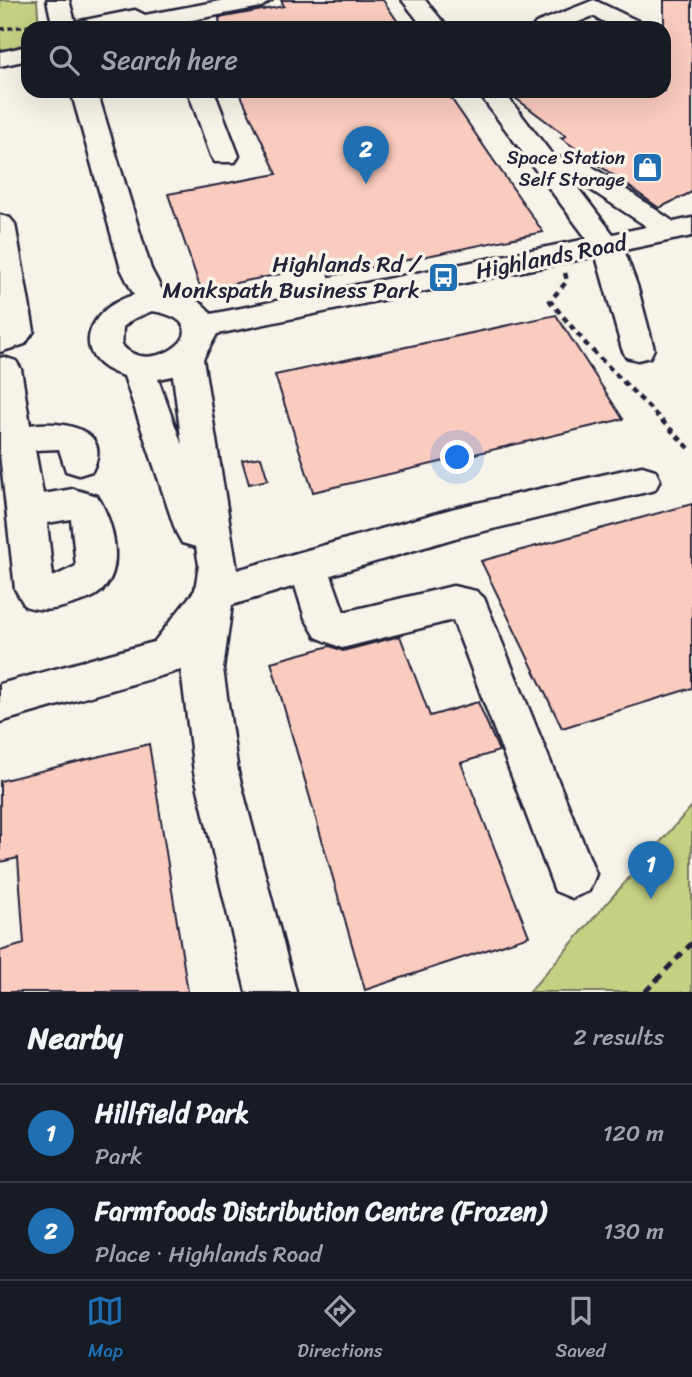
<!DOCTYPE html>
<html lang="en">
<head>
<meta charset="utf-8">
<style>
  :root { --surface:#171b24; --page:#242831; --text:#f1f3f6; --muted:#9ea1a6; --line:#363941; --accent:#1f6fb2 }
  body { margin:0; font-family:Sriracha,sans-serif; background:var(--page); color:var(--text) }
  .you { position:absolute; left:458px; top:458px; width:24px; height:24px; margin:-18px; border:5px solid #fff; border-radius:50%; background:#1a73e8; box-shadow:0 0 0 10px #1a73e833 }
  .badge { display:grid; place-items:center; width:46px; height:46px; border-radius:50%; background:var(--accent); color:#fff; font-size:23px; font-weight:700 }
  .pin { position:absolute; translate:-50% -58px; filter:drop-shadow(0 2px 4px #0008) }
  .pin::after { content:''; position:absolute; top:37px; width:24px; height:21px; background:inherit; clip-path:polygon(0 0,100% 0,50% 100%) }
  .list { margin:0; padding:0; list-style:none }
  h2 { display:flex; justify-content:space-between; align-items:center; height:91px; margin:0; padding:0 28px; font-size:30px }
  h2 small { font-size:23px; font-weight:400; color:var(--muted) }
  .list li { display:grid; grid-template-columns:46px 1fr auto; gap:21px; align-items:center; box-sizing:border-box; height:98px; padding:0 28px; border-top:2px solid var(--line) }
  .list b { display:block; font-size:26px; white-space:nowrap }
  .list p { margin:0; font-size:23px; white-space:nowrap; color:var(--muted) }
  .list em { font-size:23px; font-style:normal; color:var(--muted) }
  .icon { flex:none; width:38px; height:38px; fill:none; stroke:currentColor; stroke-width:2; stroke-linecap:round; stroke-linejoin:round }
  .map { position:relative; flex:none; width:692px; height:992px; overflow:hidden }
  .search { position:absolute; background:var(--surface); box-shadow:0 7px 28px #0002; left:21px; right:21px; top:21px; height:77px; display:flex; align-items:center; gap:18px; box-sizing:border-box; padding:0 24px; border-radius:21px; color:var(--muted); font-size:26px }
  .sheet { height:287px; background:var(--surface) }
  nav { display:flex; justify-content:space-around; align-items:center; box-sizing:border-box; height:98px; border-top:2px solid var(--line); background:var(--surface); font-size:19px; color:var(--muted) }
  nav a { display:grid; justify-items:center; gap:4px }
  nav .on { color:var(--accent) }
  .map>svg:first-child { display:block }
  .green { fill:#c5d083; stroke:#74795f; stroke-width:2 }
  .building { fill:#facbbf; stroke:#22223b; stroke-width:2 }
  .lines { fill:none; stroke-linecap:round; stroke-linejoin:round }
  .minor-casing { stroke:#22223b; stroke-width:5 }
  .path-far2 { stroke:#22223b; stroke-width:3.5; stroke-dasharray:5 3.5; stroke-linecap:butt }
  .path-far1 { stroke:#22223b; stroke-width:4.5; stroke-dasharray:6 5; stroke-linecap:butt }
  .path { stroke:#22223b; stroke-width:5; stroke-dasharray:9 6; stroke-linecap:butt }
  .minor { fill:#f7f3e8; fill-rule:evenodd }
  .labels { text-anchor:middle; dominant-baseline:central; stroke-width:7; stroke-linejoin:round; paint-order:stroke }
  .far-poi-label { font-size:19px; fill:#22223b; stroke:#f7f3e8; text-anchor:end }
  .street-label { font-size:23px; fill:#22223b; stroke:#f7f3e8 }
  .poi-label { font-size:23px; fill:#22223b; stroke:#f7f3e8; text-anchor:end }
</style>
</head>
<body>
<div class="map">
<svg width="692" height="992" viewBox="0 0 692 992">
  <rect width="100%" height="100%" fill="#f7f3e8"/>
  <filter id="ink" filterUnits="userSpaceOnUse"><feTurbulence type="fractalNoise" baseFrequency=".0143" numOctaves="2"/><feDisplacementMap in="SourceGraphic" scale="14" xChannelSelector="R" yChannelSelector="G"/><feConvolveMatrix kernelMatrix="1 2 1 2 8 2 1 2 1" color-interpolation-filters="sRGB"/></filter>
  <g filter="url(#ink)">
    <g class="green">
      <path d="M0,0h37l2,28h-11v14l-28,11z"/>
      <path d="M692,806v186h-163z"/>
    </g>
    <g class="building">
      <path d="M281,0h102l19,28h-182l-1,-10 65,-12z"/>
      <path d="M664,0h28v192l-33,16 -98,-70 5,-2 -60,-45h158z"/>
      <path d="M239,91h207l97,141 -213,44 -5,-11 -124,25 -33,-96 109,-20z"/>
      <path d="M556,315l67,104 -310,73 -38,-117z"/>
      <path d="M261,457l7,23 -19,4 -7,-24z"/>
      <path d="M692,504v184l-130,40 -81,-167z"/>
      <path d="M400,636l30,80 48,-14 21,49 -38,12 68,173 -164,54 -94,-328 59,-16 13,5z"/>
      <path d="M149,744l39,248h-188v-41l24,-7 -6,-86 -18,4v-81z"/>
    </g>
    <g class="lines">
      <defs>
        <g id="minor">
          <path d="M47,0h22l6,22 60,-12 10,5 80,-15h47l-11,7 -111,21h-97z"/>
          <path d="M402,0h23l23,28h-24z"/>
          <path d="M594,0l48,23 4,5h-30l-23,-12 -29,12h-32l4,-5z"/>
          <path d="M28,46v14l-28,6v-14z"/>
          <path d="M71,91h26l54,178 12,23c17,3 38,5 48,22l376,-75 -110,-148h26l51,66 30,4 90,61 18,-4v18l-68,14 13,35 17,64 -4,8 -12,3 -12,-3 -4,-8 -26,-93 -379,78 -14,25 34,211 218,-62 187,-42 13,4 5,10 -5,10 -200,48 -124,37 13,37 109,-26 23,5 8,7 112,276 -7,17 -17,7 -17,-7 -102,-271 -111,28 -26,-11 -11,-19 -10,-32 -63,19 -9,64 15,103 58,220h-50l-52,-220 -13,-102 -181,52v-38l154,-42 41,-52 4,-25 -3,-18 -14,-4 -6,-11 -52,-156c-57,-16 -38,-68 10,-81l-13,-26zM568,175l75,49 3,3 -33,7zM152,311c77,12 -2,70 -30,34l1,-18 10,-8zM173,376l9,69 -24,-66z"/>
          <path d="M188,91h26l25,65 -4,6h-20l-4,-6z"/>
          <path d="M0,215l10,3 5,6 19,107 -9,13 -25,8z"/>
          <path d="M4,357l12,4 5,8 9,56c30,-5 85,3 62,46l-13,4 -13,-4 -7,-22 -24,1 8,44 30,-5 24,7c16,24 30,75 2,97 -7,6 -17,8 -26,11 -18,6 -30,8 -48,2l-10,-17 -15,-135v-96zM71,519l5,47 -23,11 -6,-54z"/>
        </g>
      </defs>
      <use href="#minor" class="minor-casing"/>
      <path class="path-far2" d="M0,29l41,-4"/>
      <path class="path-far1" d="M565,273l2,8 -17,20 37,44 105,106"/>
      <path class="path" d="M645,992l47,-49"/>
      <use href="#minor" class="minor"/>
    </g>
  </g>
  <defs>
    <symbol id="shop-square" viewBox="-11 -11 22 22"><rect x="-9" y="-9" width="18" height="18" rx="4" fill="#1f6fb2" stroke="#f7f3e8"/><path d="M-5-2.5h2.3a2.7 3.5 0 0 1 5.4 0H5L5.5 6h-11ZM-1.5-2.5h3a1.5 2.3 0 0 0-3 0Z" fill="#fff"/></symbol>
    <symbol id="bus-square" viewBox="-11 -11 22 22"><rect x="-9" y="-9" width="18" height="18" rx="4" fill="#1f6fb2" stroke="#f7f3e8"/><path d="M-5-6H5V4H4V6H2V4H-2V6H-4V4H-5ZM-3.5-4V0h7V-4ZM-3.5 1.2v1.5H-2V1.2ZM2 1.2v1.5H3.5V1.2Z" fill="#fff"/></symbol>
  </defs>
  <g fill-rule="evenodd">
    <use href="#shop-square" x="630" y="150" width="35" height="35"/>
    <use href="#bus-square" x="426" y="260" width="35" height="35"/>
  </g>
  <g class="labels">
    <g class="far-poi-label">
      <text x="625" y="157">Space Station<tspan x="625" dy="22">Self Storage</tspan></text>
    </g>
    <g class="street-label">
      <text transform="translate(551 257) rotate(-11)">Highlands Road</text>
    </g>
    <g class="poi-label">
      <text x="420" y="264">Highlands Rd /<tspan x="420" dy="26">Monkspath Business Park</tspan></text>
    </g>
  </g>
</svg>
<div class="you"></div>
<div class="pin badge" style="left:651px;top:899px">1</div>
<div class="pin badge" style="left:366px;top:184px">2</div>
<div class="search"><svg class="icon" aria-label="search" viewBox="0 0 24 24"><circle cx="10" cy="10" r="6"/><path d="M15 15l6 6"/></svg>Search here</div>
</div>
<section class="sheet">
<h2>Nearby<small>2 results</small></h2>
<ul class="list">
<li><span class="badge">1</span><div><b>Hillfield Park</b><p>Park</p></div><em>120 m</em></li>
<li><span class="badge">2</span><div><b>Farmfoods Distribution Centre (Frozen)</b><p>Place · Highlands Road</p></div><em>130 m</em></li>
</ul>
</section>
<nav>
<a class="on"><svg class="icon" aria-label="map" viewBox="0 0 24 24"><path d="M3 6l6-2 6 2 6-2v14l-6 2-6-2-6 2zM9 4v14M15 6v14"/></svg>Map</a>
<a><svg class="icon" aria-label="directions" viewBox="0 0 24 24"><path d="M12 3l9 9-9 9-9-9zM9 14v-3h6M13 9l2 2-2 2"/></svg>Directions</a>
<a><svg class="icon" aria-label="saved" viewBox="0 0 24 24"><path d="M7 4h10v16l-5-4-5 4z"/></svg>Saved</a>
</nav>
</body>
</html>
